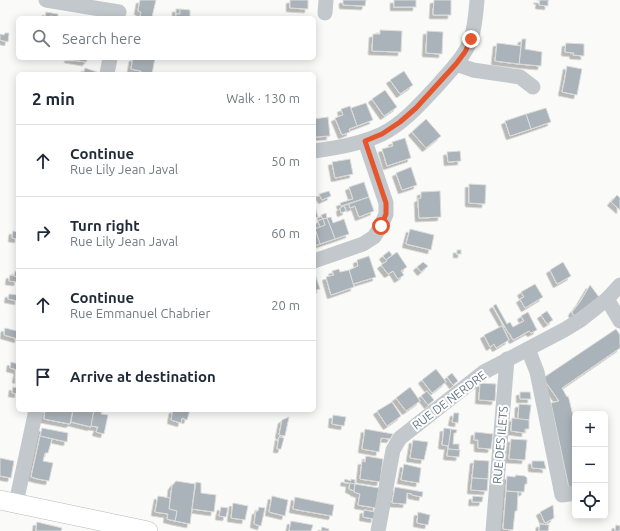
<!DOCTYPE html>
<html lang="en">
<head>
<meta charset="utf-8">
<style>
  :root { --surface:#fff; --page:#f6f6f7; --text:#1f2937; --muted:#747a83; --line:#e0e1e3 }
  body { margin:0; font-family:Ubuntu,sans-serif; background:var(--page); color:var(--text) }
  .controls { position:absolute; right:12px; bottom:12px; display:grid; overflow:hidden; border-radius:6px; box-shadow:0 2px 10px #0003 }
  .controls button { width:36px; height:36px; display:grid; place-items:center; padding:0; border:0; border-bottom:1px solid var(--line); background:var(--surface); color:var(--text); font:20px sans-serif }
  .stop { position:absolute; width:12px; height:12px; margin:-9px; border:3px solid #e4572e; border-radius:50%; background:#fff }
  .stop.end { background:#e4572e; border-color:#fff; box-shadow:0 1px 4px #0008 }
  .list { margin:0; padding:0; list-style:none }
  h2 { display:flex; justify-content:space-between; align-items:center; height:52px; margin:0; padding:0 16px; font-size:17px }
  h2 small { font-size:13px; font-weight:400; color:var(--muted) }
  .list li { display:grid; grid-template-columns:26px 1fr auto; gap:12px; align-items:center; box-sizing:border-box; height:72px; padding:0 16px; border-top:1px solid var(--line) }
  .list b { display:block; font-size:15px; white-space:nowrap }
  .list p { margin:0; font-size:13px; white-space:nowrap; color:var(--muted) }
  .list em { font-size:13px; font-style:normal; color:var(--muted) }
  .icon { flex:none; width:22px; height:22px; fill:none; stroke:currentColor; stroke-width:2; stroke-linecap:round; stroke-linejoin:round }
  .map { position:relative; flex:none; width:620px; height:531px; overflow:hidden }
  .search { position:absolute; background:var(--surface); box-shadow:0 2px 10px #0003; left:16px; top:16px; width:300px; height:44px; display:flex; align-items:center; gap:10px; box-sizing:border-box; padding:0 14px; border-radius:6px; color:var(--muted); font-size:15px }
  .panel { position:absolute; background:var(--surface); box-shadow:0 2px 10px #0003; left:16px; top:72px; width:300px; height:340px; border-radius:6px }
  .map>svg:first-child { display:block }
  .building { fill:#aab3b9; stroke:#dcdcda; filter:url(#shadow) }
  .lines { fill:none; stroke-linecap:round; stroke-linejoin:round }
  .major-casing { stroke:#b5babe; stroke-width:20 }
  .minor { stroke:#c3c8cc; stroke-width:15 }
  .major { stroke:#fff; stroke-width:19 }
  .route { stroke:#e4572e; stroke-width:5 }
  .labels { text-anchor:middle; dominant-baseline:central; stroke-width:4; stroke-linejoin:round; paint-order:stroke }
  .street-label { font-size:12px; fill:#657683; stroke:#fff }
</style>
</head>
<body>
<div class="map">
<svg width="620" height="531" viewBox="0 0 620 531">
  <defs>
    <filter id="shadow"><feDropShadow dx="-3.5" dy="3.5" stdDeviation="0" flood-color="#0004"/></filter>
  </defs>
  <rect width="100%" height="100%" fill="#fafaf8"/>
  <g class="building">
    <path d="M140,0h16l-4,17 3,1h-15l1,-6 -3,-1z"/>
    <path d="M290,0h18v9l-18,-1z"/>
    <path d="M343,0h23l-1,6 -22,-1z"/>
    <rect x="394" y="0" width="22" height="7"/>
    <path d="M434,0h17v15h-18z"/>
    <path d="M537,0h12l-1,1v5l-9,-1 1,-5z"/>
    <rect x="176" y="9" width="4" height="5"/>
    <path d="M180,9l10,1v8h-14v-4h4z"/>
    <path d="M46,12l12,2v3l-8,-1v2h-5z"/>
    <path d="M380,30l22,1 -1,21 -29,-1 1,-17h7z"/>
    <path d="M427,31l16,1 -1,22 -16,-1z"/>
    <path d="M5,33h4l-1,9 -8,-2v-6l4,1z"/>
    <path d="M522,39h4l-1,10 17,3 -1,14 -22,-2z"/>
    <path d="M497,43l24,3 -2,18 -24,-3z"/>
    <path d="M566,43l18,1v12l-11,-1 1,-2 -9,-1z"/>
    <path d="M68,58h21v1l-3,2v1l-18,-3z"/>
    <path d="M133,58h22l-3,16 -11,-1v-2l-10,-2z"/>
    <path d="M567,66l15,3 -5,26 -15,-3 2,-9z"/>
    <path d="M85,68l12,4 -1,2h-13z"/>
    <path d="M404,71l9,14 -13,9 -10,-14z"/>
    <path d="M385,90l12,17 -13,9 -12,-17z"/>
    <path d="M366,103l7,17 -16,6 -6,-18z"/>
    <path d="M350,106l7,20 -8,3 1,3 -8,3 -7,-17 8,-3 -2,-6z"/>
    <path d="M546,108l5,14 -20,7 -5,-15z"/>
    <path d="M526,114l5,15 -21,7 -5,-15z"/>
    <path d="M328,117l2,19 -16,1v-18z"/>
    <path d="M426,119l15,17 -15,12 -14,-16z"/>
    <path d="M405,138l6,20 -24,8 -5,-17 11,-3 -1,-4z"/>
    <path d="M460,151l1,10 -13,1 -1,-10z"/>
    <path d="M350,159l3,15 -18,4 -3,-16z"/>
    <path d="M411,167l6,18 -15,5 -6,-17z"/>
    <path d="M364,182l5,15 -28,9 -1,-3 13,-4 -4,-12z"/>
    <path d="M469,184l17,1 -1,19 -16,-1z"/>
    <path d="M329,191l2,5 -9,4 -3,-6z"/>
    <path d="M440,191l1,26 -22,1 -1,-19 3,-1v-6z"/>
    <path d="M617,195l3,3v12l-9,-8z"/>
    <path d="M369,197l5,14 -15,6 -4,-11 -5,2 -1,-4z"/>
    <path d="M344,206l2,5 -5,2 -1,-5z"/>
    <path d="M314,207h1l3,10 -4,1z"/>
    <path d="M326,213l1,5 -4,1 -2,-4z"/>
    <path d="M331,217l2,6 11,-4 5,15 -14,5 -8,-21z"/>
    <path d="M327,218l8,21 -15,5 -5,-15 10,-4 -2,-6z"/>
    <path d="M323,219l2,6 -5,2 -2,-6z"/>
    <path d="M314,229h1l5,15 -6,2z"/>
    <path d="M410,229l24,6 -3,15 -25,-6z"/>
    <path d="M13,231l5,1v7l-6,-1z"/>
    <rect x="457" y="250" width="4" height="4"/>
    <path d="M389,251l3,4 -6,5 -3,-4z"/>
    <path d="M397,252l10,15 -6,4 3,4 -6,4 -5,-8 -5,3 -7,-9 6,-4 -1,-1z"/>
    <path d="M369,256l7,21 -23,7 -4,-14 9,-4 -1,-6z"/>
    <path d="M423,262l5,4 -7,6 -4,-5z"/>
    <path d="M563,262l8,14 -14,8 -7,-14z"/>
    <path d="M339,269l1,3 9,-2 5,17 -23,8 -5,-18 8,-2 -2,-4z"/>
    <path d="M15,271l3,1v5l-4,-1z"/>
    <path d="M314,274h1l5,15 -6,2z"/>
    <path d="M10,275l8,2 -1,5 -8,-1z"/>
    <path d="M535,284l8,13 -18,11 -5,-9 4,-2 -3,-5z"/>
    <path d="M590,285l9,12 -25,19 -2,-4 8,-10z"/>
    <path d="M9,294l9,1v6l-10,-2z"/>
    <path d="M496,304l11,20 3,-2 3,5 11,-6 -3,-5 7,-4 9,18 -6,3 -2,-2 -16,9 -3,-6h-1l-16,-28z"/>
    <path d="M547,311l6,9 -6,4 -6,-9z"/>
    <path d="M502,326l7,14 -13,8 -2,-4 -4,3 -6,-12z"/>
    <path d="M18,327v12l-14,-4 1,-7 12,3z"/>
    <path d="M616,329l4,6v13l-58,40 5,9 1,-1 1,3 6,25v63l-6,1 -18,-85 8,-2 -16,-23z"/>
    <path d="M11,362l7,2v16l-2,-1 2,-9 -8,-2z"/>
    <path d="M436,369l10,13 -14,11 -10,-13z"/>
    <path d="M452,373l6,8 -5,4 -6,-8z"/>
    <path d="M480,383l16,1 -1,17 -16,-1z"/>
    <path d="M13,387l5,1v6l-6,-1z"/>
    <path d="M410,387l10,14 -14,10 -10,-13z"/>
    <path d="M427,391l7,9 -6,5 -7,-9z"/>
    <path d="M520,392h10l1,7h-11z"/>
    <path d="M392,402l9,14 -14,10 -10,-15z"/>
    <path d="M519,404l12,1 -2,15 -11,-1z"/>
    <path d="M45,410h28l-3,14 -26,-5z"/>
    <path d="M73,410h21l-3,17 -20,-5z"/>
    <path d="M94,410l8,1 -1,3 7,1 -4,19 -8,-2 2,-5 -7,-1z"/>
    <path d="M173,410h17l-3,10 -5,-2 -1,5 -10,-3z"/>
    <path d="M454,413h5l-1,10 -6,-1z"/>
    <path d="M333,415l13,2 -2,9 -12,-2z"/>
    <path d="M289,417l-4,19 -6,-1 3,-15z"/>
    <path d="M512,418l17,2v9h-4v4l-14,-2z"/>
    <path d="M42,428l26,5 -1,9 -27,-6z"/>
    <path d="M444,428l7,1 -2,17 -7,-1z"/>
    <path d="M365,429l28,5 -3,5 -9,-1 -2,14 -17,-3z"/>
    <path d="M451,429l6,1 -1,3h-2l-1,11h6v6l-11,-1z"/>
    <path d="M475,432l18,2 -2,15 -13,-1v-8h-4z"/>
    <path d="M40,436l12,3 -4,14h-3l-2,8 10,2 -4,18 -11,-2 -7,-2z"/>
    <path d="M279,437l5,1 -3,11h-4z"/>
    <path d="M511,439l16,1 -2,20 -16,-1z"/>
    <path d="M413,440l15,2 -4,18 -14,-2z"/>
    <path d="M448,449l12,1 -1,7 -12,-1z"/>
    <path d="M366,456l17,3 -3,23 -20,-3 2,-18 3,1z"/>
    <path d="M0,458l14,3 -3,17 -11,-2z"/>
    <path d="M474,460l15,1 -1,18 -16,-1z"/>
    <path d="M532,461h12l2,8 -14,-1z"/>
    <path d="M404,464l17,4 -2,15 -18,-3z"/>
    <path d="M516,475l9,1 2,2v6h-2l-1,8 -18,-1 1,-15 8,1z"/>
    <path d="M472,478l16,1 -1,12 -16,-1z"/>
    <path d="M345,479l6,2v-2l4,1v4l-11,-2z"/>
    <path d="M176,481l19,3 -5,40 -15,-3 2,-10 -8,-2 3,-23z"/>
    <path d="M196,482l5,1v10l15,2 -2,17 -22,-3z"/>
    <path d="M350,483l5,1 -1,7 -5,-2z"/>
    <path d="M355,484l24,4 -3,20 -18,-3 2,-11 -6,-2z"/>
    <path d="M395,487l28,5 -1,5 -10,-2v-1l-5,-1 -1,11 -14,-1z"/>
    <path d="M506,491l12,1 -1,19h-2l-2,19 -10,-1z"/>
    <path d="M158,496l12,2 -1,11 8,2 -2,10 -8,-2 1,-5 -13,-2z"/>
    <path d="M272,496l16,4 -3,16 -16,-4z"/>
    <path d="M473,496l10,1 -1,5h-10z"/>
    <path d="M295,497l39,8 -2,11 -39,-7z"/>
    <path d="M233,503l15,3 -3,14 -14,-2z"/>
    <path d="M553,505l1,13 -9,5 -5,-11z"/>
    <path d="M221,507l7,1 -2,9 -7,-1z"/>
    <path d="M259,507l6,1 -4,18 -7,-2 2,-13h2z"/>
    <path d="M364,510l11,2 -1,7 -11,-2z"/>
    <path d="M418,512l12,3 -2,10 -11,-2z"/>
    <path d="M291,521l22,4 -2,6h-22z"/>
    <path d="M37,522l25,6 -1,3h-25z"/>
    <path d="M540,524l9,1 -1,6h-9z"/>
    <path d="M616,525l4,1v5h-5z"/>
    <path d="M322,527l7,2v2h-8z"/>
  </g>
  <g class="lines">
    <defs>
      <path id="major" d="M0,500l148,31"/>
    </defs>
    <use href="#major" class="major-casing"/>
    <g class="minor">
      <path d="M46,0l73,12"/>
      <path d="M325,13l1,-13"/>
      <path d="M456,64l17,6 47,7 13,10"/>
      <path d="M107,74l3,-16"/>
      <path d="M314,151c23,-3 47,-7 68,-17 22,-11 39,-31 55,-48 13,-15 27,-28 34,-47 4,-12 5,-26 6,-39"/>
      <path d="M314,261l49,-17 11,-7 7,-11 5,-12v-11l-21,-62"/>
      <path d="M607,299l13,22"/>
      <path d="M528,349l9,23 25,123 13,-2"/>
      <path d="M16,503l20,-93"/>
      <path d="M378,531l15,-81 7,-12 84,-66 80,-42 18,-11 25,-20 13,-14"/>
      <path d="M493,531l14,-172"/>
    </g>
    <use href="#major" class="major"/>
  </g>
  <g class="lines">
    <path class="route" d="M381,226l5,-12v-11l-21,-62 17,-7 18,-12 16,-14 40,-44 9,-12 6,-13"/>
  </g>
  <g class="labels">
    <g class="street-label">
      <text transform="translate(449 400) rotate(-37)">RUE DE NERDRE</text>
      <text transform="translate(500 445) rotate(-85)">RUE DES ILETS</text>
    </g>
  </g>
</svg>
<div class="controls">
<button>+</button>
<button>−</button>
<button><svg class="icon" aria-label="locate" viewBox="0 0 24 24"><circle cx="12" cy="12" r="6"/><path d="M12 2v4M12 18v4M2 12h4M18 12h4"/></svg></button>
</div>
<div class="stop" style="left:381px;top:226px"></div>
<div class="stop end" style="left:471px;top:39px"></div>
<div class="search"><svg class="icon" aria-label="search" viewBox="0 0 24 24"><circle cx="10" cy="10" r="6"/><path d="M15 15l6 6"/></svg>Search here</div>
<section class="panel">
<h2>2 min<small>Walk · 130 m</small></h2>
<ul class="list">
<li><svg class="icon" aria-label="ahead" viewBox="0 0 24 24"><path d="M12 20V5M6 11l6-6 6 6"/></svg><div><b>Continue</b><p>Rue Lily Jean Javal</p></div><em>50 m</em></li>
<li><svg class="icon" aria-label="right" viewBox="0 0 24 24"><path d="M7 20v-9h11M14 6l5 5-5 5"/></svg><div><b>Turn right</b><p>Rue Lily Jean Javal</p></div><em>60 m</em></li>
<li><svg class="icon" aria-label="ahead" viewBox="0 0 24 24"><path d="M12 20V5M6 11l6-6 6 6"/></svg><div><b>Continue</b><p>Rue Emmanuel Chabrier</p></div><em>20 m</em></li>
<li><svg class="icon" aria-label="arrive" viewBox="0 0 24 24"><path d="M6 21V4h12l-3 4 3 4H6"/></svg><div><b>Arrive at destination</b></div></li>
</ul>
</section>
</div>
</body>
</html>
